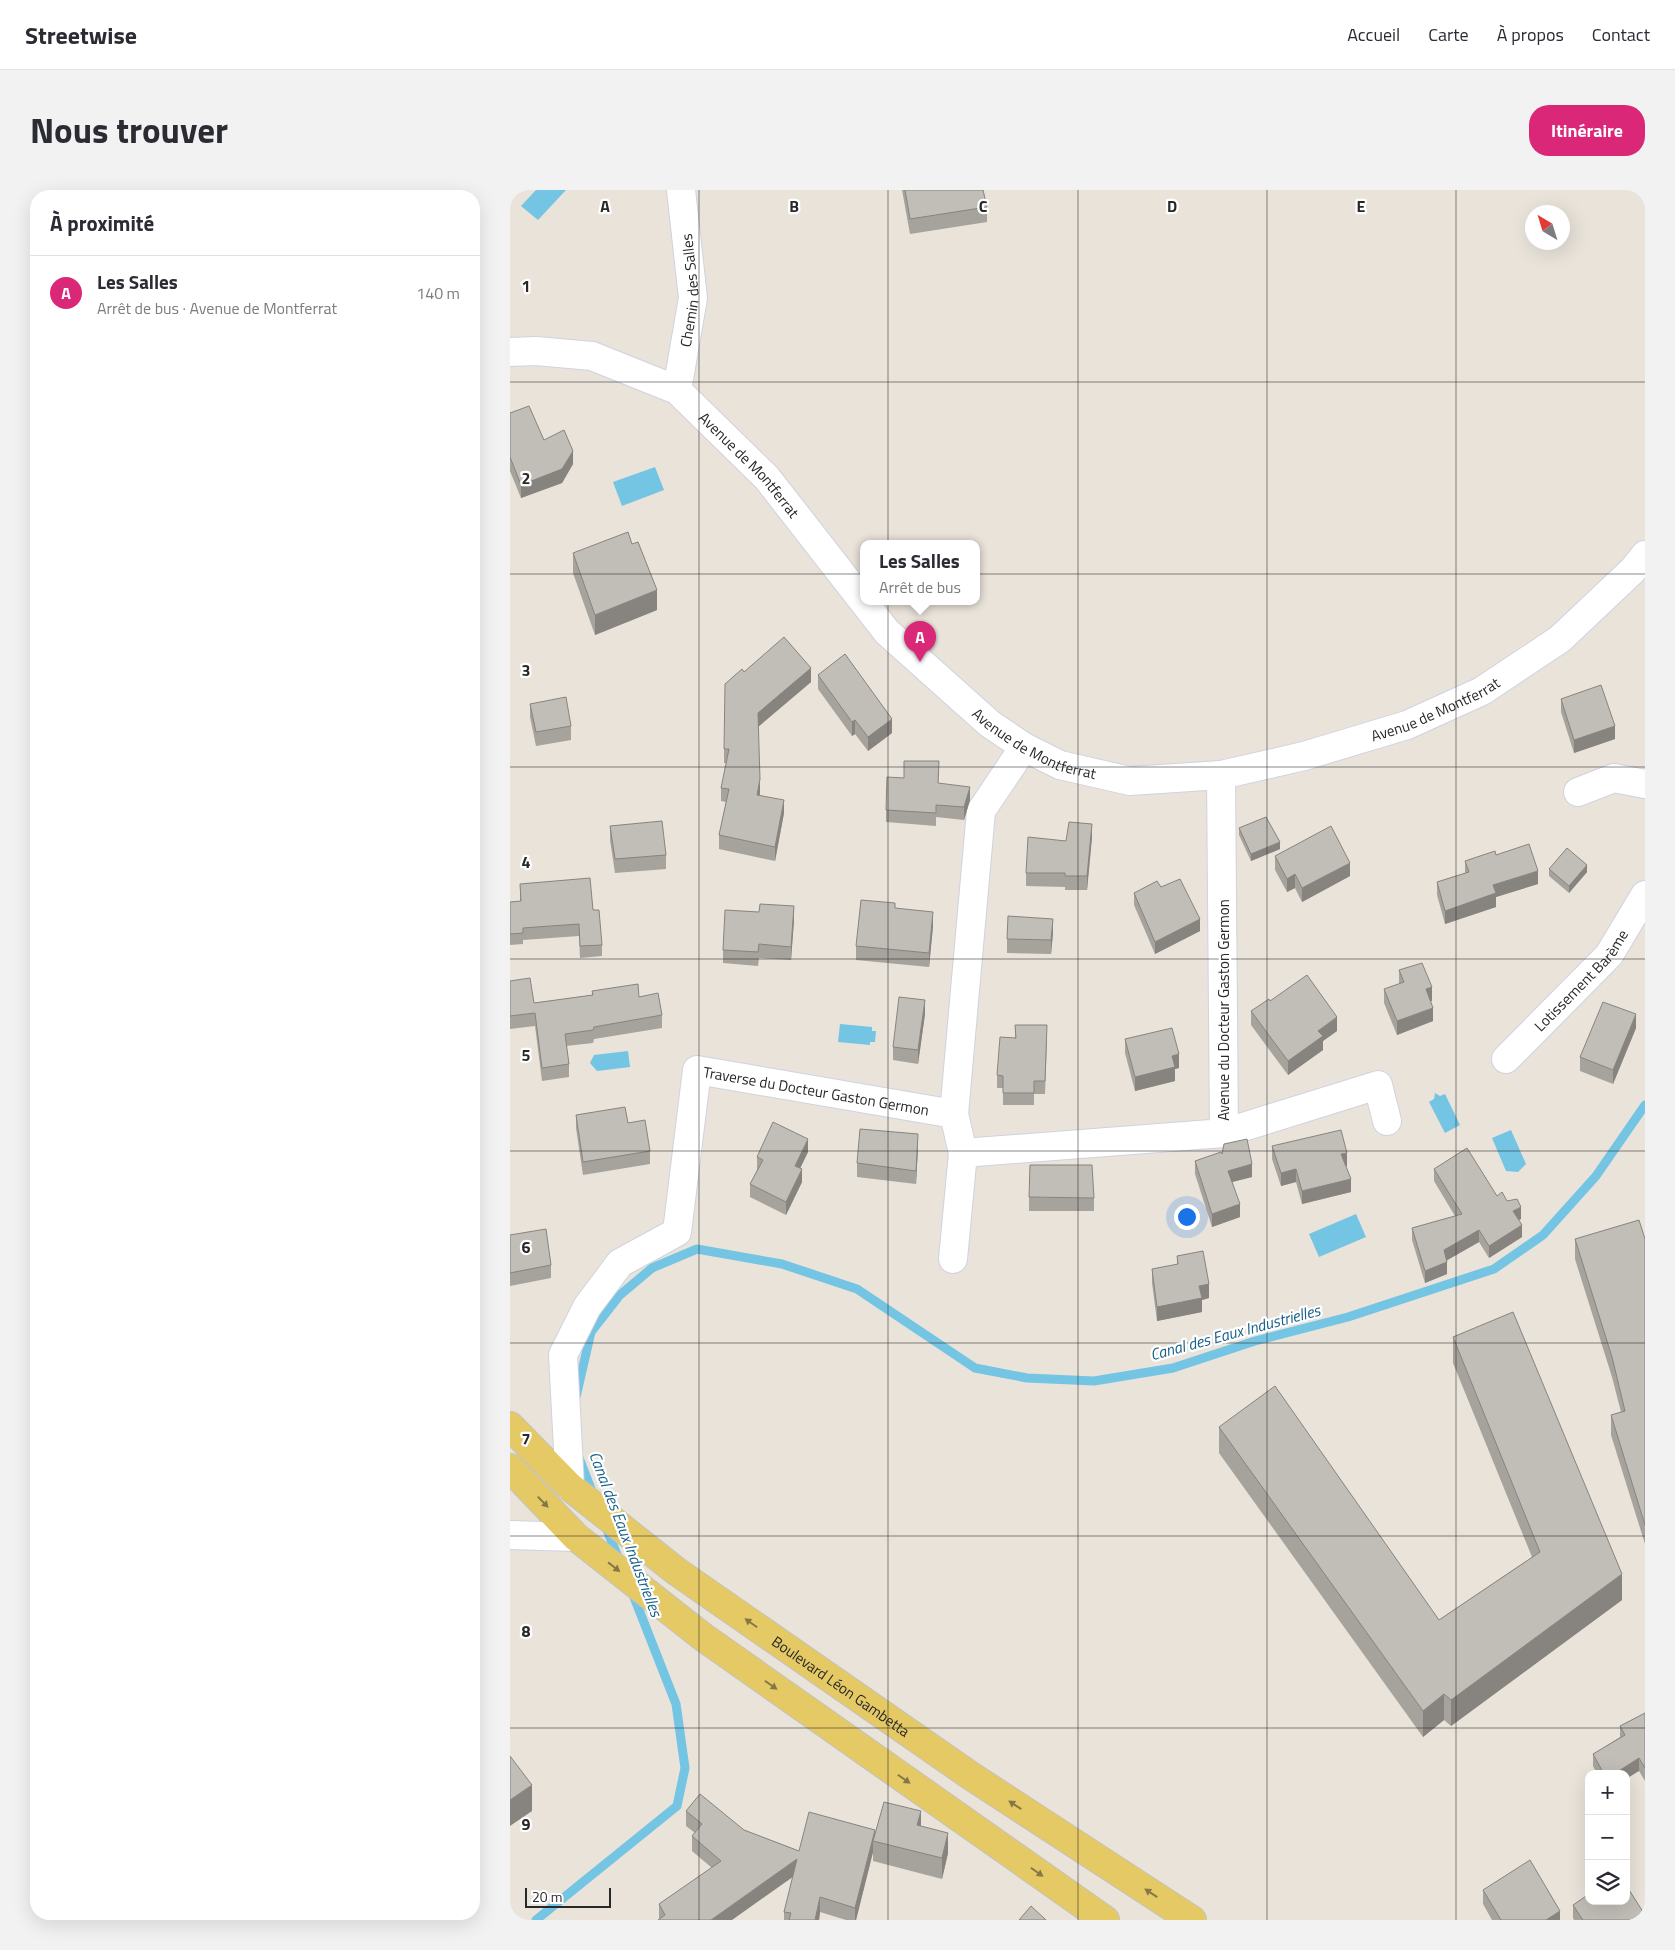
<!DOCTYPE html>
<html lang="fr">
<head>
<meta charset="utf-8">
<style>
  :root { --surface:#fff; --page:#f2f2f3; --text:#2b2b33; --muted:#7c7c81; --line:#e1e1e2; --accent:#db2777 }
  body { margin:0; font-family:"Titillium Web",sans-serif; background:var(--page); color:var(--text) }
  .controls { position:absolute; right:15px; bottom:15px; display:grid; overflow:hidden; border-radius:10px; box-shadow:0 5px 20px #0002 }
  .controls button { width:45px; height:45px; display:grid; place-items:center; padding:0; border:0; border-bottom:1px solid var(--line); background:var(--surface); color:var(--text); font:25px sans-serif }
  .compass { position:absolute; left:1015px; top:15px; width:45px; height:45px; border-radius:50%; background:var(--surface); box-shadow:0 5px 20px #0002; rotate:322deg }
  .scale { position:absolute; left:15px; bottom:12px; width:86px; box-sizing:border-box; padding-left:5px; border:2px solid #282828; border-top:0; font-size:14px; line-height:18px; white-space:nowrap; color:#282828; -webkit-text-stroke:4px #fff; paint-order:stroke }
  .you { position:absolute; left:676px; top:1026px; width:18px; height:18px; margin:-12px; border:4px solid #fff; border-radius:50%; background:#1a73e8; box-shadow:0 0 0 8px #1a73e833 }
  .badge { display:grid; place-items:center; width:32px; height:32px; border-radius:50%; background:var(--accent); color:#fff; font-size:16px; font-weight:700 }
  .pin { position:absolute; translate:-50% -41px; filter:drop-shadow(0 1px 2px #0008) }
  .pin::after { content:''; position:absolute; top:26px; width:18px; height:15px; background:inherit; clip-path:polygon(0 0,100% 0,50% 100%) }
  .popup { position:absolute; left:350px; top:350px; width:120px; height:65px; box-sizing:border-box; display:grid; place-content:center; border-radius:10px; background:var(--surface); filter:drop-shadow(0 1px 4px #0005); font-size:16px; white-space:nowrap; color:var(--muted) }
  .popup b { font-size:19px; color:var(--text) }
  .popup::after { content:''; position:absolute; left:50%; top:100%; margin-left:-10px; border:10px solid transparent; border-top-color:var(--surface) }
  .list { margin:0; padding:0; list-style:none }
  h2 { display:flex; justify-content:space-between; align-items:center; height:65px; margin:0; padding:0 20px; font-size:21px }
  h2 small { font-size:16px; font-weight:400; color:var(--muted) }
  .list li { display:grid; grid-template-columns:32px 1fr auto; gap:15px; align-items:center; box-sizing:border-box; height:75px; padding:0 20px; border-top:1px solid var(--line) }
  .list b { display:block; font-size:19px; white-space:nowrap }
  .list p { margin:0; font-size:16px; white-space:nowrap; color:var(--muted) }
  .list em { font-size:16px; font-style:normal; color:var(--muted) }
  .icon { flex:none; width:28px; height:28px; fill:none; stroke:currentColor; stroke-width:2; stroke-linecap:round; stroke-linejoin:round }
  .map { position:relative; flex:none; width:1135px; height:1730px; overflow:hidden; border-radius:20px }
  header { display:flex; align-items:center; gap:30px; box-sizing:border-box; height:70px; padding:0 25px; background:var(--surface); border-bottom:1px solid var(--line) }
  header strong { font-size:24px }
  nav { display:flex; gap:28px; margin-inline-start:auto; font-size:18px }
  .intro { display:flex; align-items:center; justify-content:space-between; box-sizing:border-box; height:120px; padding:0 30px }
  h1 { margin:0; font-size:35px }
  .button { padding:12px 22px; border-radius:20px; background:var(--accent); color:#fff; font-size:18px; font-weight:700 }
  main { display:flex; gap:30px; padding:0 30px }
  aside { flex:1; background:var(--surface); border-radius:20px; box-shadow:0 5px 20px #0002 }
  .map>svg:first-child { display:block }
  .water { fill:#74c4e4 }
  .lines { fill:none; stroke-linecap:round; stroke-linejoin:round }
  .stream { stroke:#74c4e4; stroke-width:9 }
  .minor-casing { stroke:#d0d2e0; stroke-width:30 }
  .major-casing { stroke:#c3c3c3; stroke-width:30 }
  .minor { stroke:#fff; stroke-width:28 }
  .major { stroke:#e4c964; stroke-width:28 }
  .wall { fill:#a6a39d }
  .shaded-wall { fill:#878480 }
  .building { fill:#c1bdb7; stroke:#878480 }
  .oneway { fill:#867846 }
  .grid { fill:none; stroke:#282828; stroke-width:1; stroke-opacity:0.55 }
  .labels { text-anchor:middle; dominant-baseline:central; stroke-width:4.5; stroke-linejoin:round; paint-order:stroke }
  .street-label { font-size:15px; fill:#282828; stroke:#fff }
  .water-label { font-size:16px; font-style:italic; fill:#18618b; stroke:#fff }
  .grid-label { font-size:16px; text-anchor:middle; font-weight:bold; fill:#282828; stroke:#fff; stroke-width:4.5; stroke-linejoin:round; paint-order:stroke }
</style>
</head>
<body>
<header>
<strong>Streetwise</strong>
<nav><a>Accueil</a><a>Carte</a><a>À propos</a><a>Contact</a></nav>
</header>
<div class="intro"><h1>Nous trouver</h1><a class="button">Itinéraire</a></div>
<main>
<aside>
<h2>À proximité<small></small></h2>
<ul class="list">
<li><span class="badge">A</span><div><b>Les Salles</b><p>Arrêt de bus · Avenue de Montferrat</p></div><em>140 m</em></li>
</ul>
</aside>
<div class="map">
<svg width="1135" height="1730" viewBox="0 0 1135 1730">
  <rect width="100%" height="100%" fill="#e9e3da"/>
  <g class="water">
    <path d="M26,0h30l-28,30 -17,-14z"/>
    <path d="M145,277l9,23 -42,16 -9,-24z"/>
    <path d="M330,834l32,3v4h4l-1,11h-5v3l-32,-3z"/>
    <path d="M118,861l2,16 -33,4 -7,-8 4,-8z"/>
    <path d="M925,903l5,3 5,-2 15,31 -15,8 -16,-31 5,-3z"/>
    <path d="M1001,940l15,34 -8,8 -12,-1 -14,-33z"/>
    <path d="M846,1024l10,23 -47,20 -10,-23z"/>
  </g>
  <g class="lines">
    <g class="stream">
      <path d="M66,1207l15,-65 29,-37 32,-27 45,-19 85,15 75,25 118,79 52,10 67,3 79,-13 82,-27 93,-24 146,-48 49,-34 53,-59 49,-71"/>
      <path d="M69,1268l14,36"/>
      <path d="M95,1335l15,37"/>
      <path d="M26,1730l141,-114 8,-38 -9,-64 -44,-112"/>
    </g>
    <defs>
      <g id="minor">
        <path id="s1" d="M0,162l26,-1 56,5 85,34 90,88 120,154 103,92 34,23 36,18 70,16 91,-6 83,-19 103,-31 75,-34 78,-52 73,-69 12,-15"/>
        <path id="s2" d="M167,200l16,-92 -12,-108"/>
        <path d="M514,557l-43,64 -27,303 9,39 261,-20 -3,-358"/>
        <path d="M1068,602l36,-14 31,6"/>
        <path id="s3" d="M996,869l103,-104 36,-60"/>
        <path d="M714,943l154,-48 9,36"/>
        <path d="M443,1069l10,-106"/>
        <path id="s4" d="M60,1297l-7,-132 24,-48 33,-44 57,-31 20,-162 257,44"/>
        <path d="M0,1345l66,2"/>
      </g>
      <g id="major">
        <path id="s5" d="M0,1236l60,61 106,84 295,205 221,144"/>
        <path d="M0,1278l66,69 127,100 402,283"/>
      </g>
    </defs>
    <use href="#minor" class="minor-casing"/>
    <use href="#major" class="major-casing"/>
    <use href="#minor" class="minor"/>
    <use href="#major" class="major"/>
  </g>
  <g class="wall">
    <path d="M392,0h81l4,17v15l-77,12z"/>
    <path d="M0,223l34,27 29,24 -11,19 -41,15 -11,-27z"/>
    <path d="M122,354l25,66 -62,25 -22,-62v-20z"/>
    <path d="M234,482l67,10 -53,45 2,65v3l24,18 -9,48 -56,-12v-14l7,-33 -5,-1v-13l6,-25h-3v-14z"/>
    <path d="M308,485l74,58 -24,18 -13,-17 -3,2 -34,-47z"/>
    <path d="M1051,509l54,40 -41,14 -13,-41z"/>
    <path d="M20,514l41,22v14l-35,6 -6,-29z"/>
    <path d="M429,584l-1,9 32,17 -6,20 -28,-3v9l-50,-4v-12l18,-32z"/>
    <path d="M100,636l56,29v14l-51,4 -5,-33z"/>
    <path d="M729,638l41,21 -29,12 -12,-26z"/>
    <path d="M582,647l-5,53h-22v-3l-39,-1v-13l40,-32z"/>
    <path d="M986,665l42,29 -42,13v10l-51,17 -8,-29v-13l28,-9v-12z"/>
    <path d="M765,666l75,20 -48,26 -7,-14 -8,4 -12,-22z"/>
    <path d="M1039,679l38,3 -18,21 -20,-17z"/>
    <path d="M10,694l73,26 9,35v11l-22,2 -1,-22 -56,4v4l-13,1v-43l10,-1z"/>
    <path d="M651,697l39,44 -45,23 -21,-49v-12z"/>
    <path d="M284,730l-3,40 -32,-2 -1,8 -35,-3v-13z"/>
    <path d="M423,736l-4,41 -73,-7v-14z"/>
    <path d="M543,743l-2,21 -44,-1v-14z"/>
    <path d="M889,780l33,31h-1l2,20 -36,14 -13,-32v-14l15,-5z"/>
    <path d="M0,791l24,22 58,-8v-4l47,6 23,18v13l-68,11 -1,4 -27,3 3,18v13l-27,4 -7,-55 -25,3z"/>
    <path d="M741,821l86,20 -14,10v9l-35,25 -37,-50z"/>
    <path d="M415,824l-7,50 -25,-4v-13z"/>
    <path d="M505,835l32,13 -2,56h-11v11h-31v-17h-6v-13l18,-37z"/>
    <path d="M1126,838l-23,56 -33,-13v-14z"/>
    <path d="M615,849l54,29 -4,1v12l-40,10 -10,-38z"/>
    <path d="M66,925l52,8 22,28v13l-67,11 -7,-47z"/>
    <path d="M762,956l75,20h-1l5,26 -49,12 -6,-22 -15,4 -9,-27z"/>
    <path d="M408,957l-2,37 -59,-7v-14z"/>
    <path d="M298,962l-8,16 2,14 -16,33 -36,-18v-13l7,-14v-13z"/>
    <path d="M712,964l30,23 -20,5 8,35 -28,10 -17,-53v-13z"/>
    <path d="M924,979l63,27 10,5 14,18 -2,1 3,17 -33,21 -10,-16 -32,18v14l-22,9 -13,-43v-12l43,-12 -21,-35z"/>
    <path d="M519,1007l65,1v13h-65z"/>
    <path d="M0,1045l41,30v13l-41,8z"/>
    <path d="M1065,1049h70v305l-34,-109v-20l10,-3 -9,-35 -37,-118z"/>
    <path d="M667,1066l32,42 -7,2v12l-45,9 -5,-38v-14l25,-4z"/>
    <path d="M943,1147l169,263 -171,126 -7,-6 -21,17 -204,-284v-26l220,193 93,-63 -79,-194z"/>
    <path d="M1135,1523v68l-6,-10 -13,3h-29l-4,-8v-12l27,-17v-11z"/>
    <path d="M176,1621l58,19 55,21 76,-18 46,-7 27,27 -6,26 -69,-18v-9l-17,68h-10l-26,-8 -1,8h-35v-8l9,-35 -134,42v-15l53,-36 -20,-17v-15l3,-3 -9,-7z"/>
    <path d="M973,1700l77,30h-68l-9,-16z"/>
    <path d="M1063,1715l72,15h-71l-1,-2z"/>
  </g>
  <g class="shaded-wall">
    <path d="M63,261v13l-11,19 -41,15v-13z"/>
    <path d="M147,400v20l-62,25v-20z"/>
    <path d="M301,478v14l-53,45v-14z"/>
    <path d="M382,529v14l-24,18v-14z"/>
    <path d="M345,530v14l-3,2v-14z"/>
    <path d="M1105,536v13l-41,14v-13z"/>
    <path d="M250,589v13l-3,16v-13z"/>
    <path d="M460,597v13l-6,20v-13z"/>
    <path d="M274,610v13l-9,48v-14z"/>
    <path d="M582,634v13l-5,53v-14z"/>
    <path d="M770,652v7l-29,12v-7z"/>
    <path d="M840,673v13l-48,26v-14z"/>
    <path d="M1077,675v7l-18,21v-7z"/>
    <path d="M1028,681v13l-42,13v10l-51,17v-13l48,-26z"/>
    <path d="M785,684v14l-8,4v-13z"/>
    <path d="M284,716v14l-3,40v-13z"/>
    <path d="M423,722v14l-4,41v-14z"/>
    <path d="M543,729v14l-2,21v-14z"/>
    <path d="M690,729v12l-45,23v-12z"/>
    <path d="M922,797v14l-6,2v-14z"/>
    <path d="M415,810v14l-7,50v-14z"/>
    <path d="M923,818v13l-36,14v-14z"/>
    <path d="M1126,824v14l-23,56v-14z"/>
    <path d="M827,827v14l-14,10v9l-35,25v-14l30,-30z"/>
    <path d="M669,864v14l-4,1v12l-40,10v-14l37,-21z"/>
    <path d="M408,944v13l-2,37v-13z"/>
    <path d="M298,949v13l-13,27v-13z"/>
    <path d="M837,963v13l-6,1v-13z"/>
    <path d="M742,974v13l-24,6v-12z"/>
    <path d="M292,979v13l-16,33v-13z"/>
    <path d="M786,979v13l-15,4v-13z"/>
    <path d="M841,989v13l-49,12v-13z"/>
    <path d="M730,1014v13l-28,10v-13z"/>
    <path d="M1011,1017v12l-8,4v-12z"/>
    <path d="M1012,1035v12l-33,21v-12z"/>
    <path d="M969,1040v12l-35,20v-12z"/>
    <path d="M937,1072v12l-22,9v-12z"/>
    <path d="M699,1094v14l-7,2v12l-45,9v-14l42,-21z"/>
    <path d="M1112,1384v26l-171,126v-26z"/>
    <path d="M934,1504v26l-21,17v-26z"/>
    <path d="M1129,1568v13l-13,8v-5h-12z"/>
    <path d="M22,1595v26l-22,15v-26z"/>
    <path d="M411,1621v20l-4,-6z"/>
    <path d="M365,1640v11h-2v11l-17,68h-1v-12z"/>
    <path d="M438,1643v20l-6,26v-21z"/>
    <path d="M287,1669v15l-65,46h-21z"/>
    <path d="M310,1707v15l-1,8h-4z"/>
    <path d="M1050,1721v9h-14z"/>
  </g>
  <g class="building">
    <path d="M395,0h78l4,17 -77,12z"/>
    <path d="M19,216l15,34 20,-10 9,21 -11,18 -41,16 -11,-28v-44z"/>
    <path d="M118,342l4,12 6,-2 19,48 -62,25 -22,-62z"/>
    <path d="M274,447l27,31 -53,45 2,66 -3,16 27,5 -9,47 -56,-12 10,-46 -8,-1 8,-39h-5l1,-65 17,-15 2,3z"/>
    <path d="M335,464l47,65 -24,18 -13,-17 -3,2 -34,-47z"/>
    <path d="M1091,495l14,41 -41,14 -13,-41z"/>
    <path d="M56,507l5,29 -35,6 -6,-28z"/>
    <path d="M394,571h35l-1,22 32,4 -6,20 -28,-2v8l-50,-3 1,-33 17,1z"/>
    <path d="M756,627l14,25 -29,12 -12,-26z"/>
    <path d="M152,631l4,34 -51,4 -5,-33z"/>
    <path d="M559,632l23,2 -5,52h-22v-3h-39l2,-36 38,4z"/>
    <path d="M821,636l19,37 -48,25 -7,-14 -8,5 -12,-23z"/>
    <path d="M1019,654l9,27 -45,14 3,8 -51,18 -8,-29 32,-10 -4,-11 30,-10 1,4z"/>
    <path d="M1057,658l20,17 -18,21 -20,-17z"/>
    <path d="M80,688l3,32h6l3,35 -22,1 -1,-22 -56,4v5l-13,1v-32l11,-1 -1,-17z"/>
    <path d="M670,689l20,40 -45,23 -21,-49 23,-12 4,6z"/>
    <path d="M351,710l34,3v5l38,4 -4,41 -73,-7z"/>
    <path d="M250,714l34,2 -3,41 -32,-3 -1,8 -35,-2 2,-40 34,2z"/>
    <path d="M498,726l45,3 -2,21 -44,-1z"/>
    <path d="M912,773l10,24 -6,2 7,19 -36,13 -13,-32 20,-7 -5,-12z"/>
    <path d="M797,785l30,42 -19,14 5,5 -35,25 -37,-50 18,-12 1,2z"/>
    <path d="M20,788l4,25 59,-8 -1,-4 46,-7 1,13 19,-4 4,22 -68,12 -1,3 -28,4 4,30 -27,4 -7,-55 -25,3v-35z"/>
    <path d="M389,807l26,3 -7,50 -25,-3z"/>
    <path d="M1093,812l33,12 -23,56 -33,-13z"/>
    <path d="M505,835h32l-2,56h-11v12h-31v-17l-6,-1 3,-38 16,1z"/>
    <path d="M662,838l7,26 -7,2 3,11 -40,10 -10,-38z"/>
    <path d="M115,917l3,16 17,-3 5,31 -67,11 -7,-47z"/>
    <path d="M263,932l35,17 -13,27 7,3 -16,33 -36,-18 13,-24 -6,-3z"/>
    <path d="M350,939l58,5 -2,37 -59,-8z"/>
    <path d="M831,940l6,23 -6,1 10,25 -49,12 -6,-22 -15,4 -9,-27z"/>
    <path d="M737,949l5,25 -24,7 12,33 -28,10 -17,-53 26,-9 1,2 2,-10z"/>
    <path d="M957,958l30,48 5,-4 5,9 10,-2 4,8 -8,4 9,14 -33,21 -10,-16 -35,20 3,12 -22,9 -13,-43 50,-14 -28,-45z"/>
    <path d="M520,975h62l2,33 -65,-1z"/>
    <path d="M1129,1030l6,19v286l-34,-110 14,-4 -13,-54 -37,-118z"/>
    <path d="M36,1039l5,36 -41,8v-38z"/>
    <path d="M693,1061l6,33 -10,2 3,12 -45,9 -5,-38 26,-5 -1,-8z"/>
    <path d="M1003,1122l109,262 -171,126 -7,-6 -21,17 -204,-284 56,-41 164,234 101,-68 -87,-215z"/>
    <path d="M1135,1523v55l-6,-10 -25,16h-10l-11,-20 32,-19 -5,-9z"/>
    <path d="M0,1566l22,29 -22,15z"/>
    <path d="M190,1604l44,36 55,21 10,-39 66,18 -20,78 -35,-11 -5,23h-26l2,-7 -7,-1 13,-53 -86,61h-53l7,-5 -6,-11 62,-43 -29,-25 10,-12 -16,-13z"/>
    <path d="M374,1612l37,9 -4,14 31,8 -6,25 -69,-17z"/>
    <path d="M1020,1670l30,51 -14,9h-45l-18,-30z"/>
    <path d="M1116,1695l19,30v5h-62l-10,-15 16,-11v7h37z"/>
    <path d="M521,1716l15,14h-27z"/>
  </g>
  <defs><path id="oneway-solid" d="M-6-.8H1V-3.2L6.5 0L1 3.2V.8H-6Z" transform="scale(1.25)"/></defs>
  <g class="oneway">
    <use href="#oneway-solid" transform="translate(33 1312) rotate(46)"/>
    <use href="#oneway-solid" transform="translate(104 1377) rotate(38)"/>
    <use href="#oneway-solid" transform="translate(241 1433) rotate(-145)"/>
    <use href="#oneway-solid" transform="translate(261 1495) rotate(35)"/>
    <use href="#oneway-solid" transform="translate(394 1589) rotate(35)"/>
    <use href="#oneway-solid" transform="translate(505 1615) rotate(-147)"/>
    <use href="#oneway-solid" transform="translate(527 1682) rotate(35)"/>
    <use href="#oneway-solid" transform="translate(641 1703) rotate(-147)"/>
  </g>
  <path class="grid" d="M189,0v1730M378,0v1730M568,0v1730M757,0v1730M946,0v1730M0,192h1135M0,384h1135M0,577h1135M0,769h1135M0,961h1135M0,1153h1135M0,1346h1135M0,1538h1135"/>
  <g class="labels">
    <g class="street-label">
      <text stroke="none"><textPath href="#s2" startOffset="101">Chemin des Salles</textPath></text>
      <text stroke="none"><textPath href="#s1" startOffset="278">Avenue de Montferrat</textPath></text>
      <text stroke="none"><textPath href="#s1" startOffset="1102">Avenue de Montferrat</textPath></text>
      <text stroke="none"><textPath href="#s1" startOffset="682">Avenue de Montferrat</textPath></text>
      <text stroke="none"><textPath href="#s3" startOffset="109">Lotissement Barème</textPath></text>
      <text transform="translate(713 820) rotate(-90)">Avenue du Docteur Gaston Germon</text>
      <text stroke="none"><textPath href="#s4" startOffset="590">Traverse du Docteur Gaston Germon</textPath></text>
      <text stroke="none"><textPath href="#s5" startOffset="422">Boulevard Léon Gambetta</textPath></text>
    </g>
    <g class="water-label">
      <text transform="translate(725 1142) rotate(-15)">Canal des Eaux Industrielles</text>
      <text transform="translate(116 1344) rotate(69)">Canal des Eaux Industrielles</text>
    </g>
  </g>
  <g class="grid-label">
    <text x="95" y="22">A</text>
    <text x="284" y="22">B</text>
    <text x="473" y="22">C</text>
    <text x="662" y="22">D</text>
    <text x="851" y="22">E</text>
    <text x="16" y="102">1</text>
    <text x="16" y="294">2</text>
    <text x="16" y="486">3</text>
    <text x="16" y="678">4</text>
    <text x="16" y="871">5</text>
    <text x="16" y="1063">6</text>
    <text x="16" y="1255">7</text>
    <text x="16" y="1447">8</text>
    <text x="16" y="1640">9</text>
  </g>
</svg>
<div class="controls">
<button>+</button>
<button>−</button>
<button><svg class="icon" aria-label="layers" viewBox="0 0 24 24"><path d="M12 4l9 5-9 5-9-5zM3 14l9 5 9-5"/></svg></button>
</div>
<svg class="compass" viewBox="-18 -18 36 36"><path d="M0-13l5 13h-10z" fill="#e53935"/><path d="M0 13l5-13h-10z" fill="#7c7c81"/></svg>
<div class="scale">20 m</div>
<div class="you"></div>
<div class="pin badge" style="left:410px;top:472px">A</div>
<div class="popup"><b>Les Salles</b>Arrêt de bus</div>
</div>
</main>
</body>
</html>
